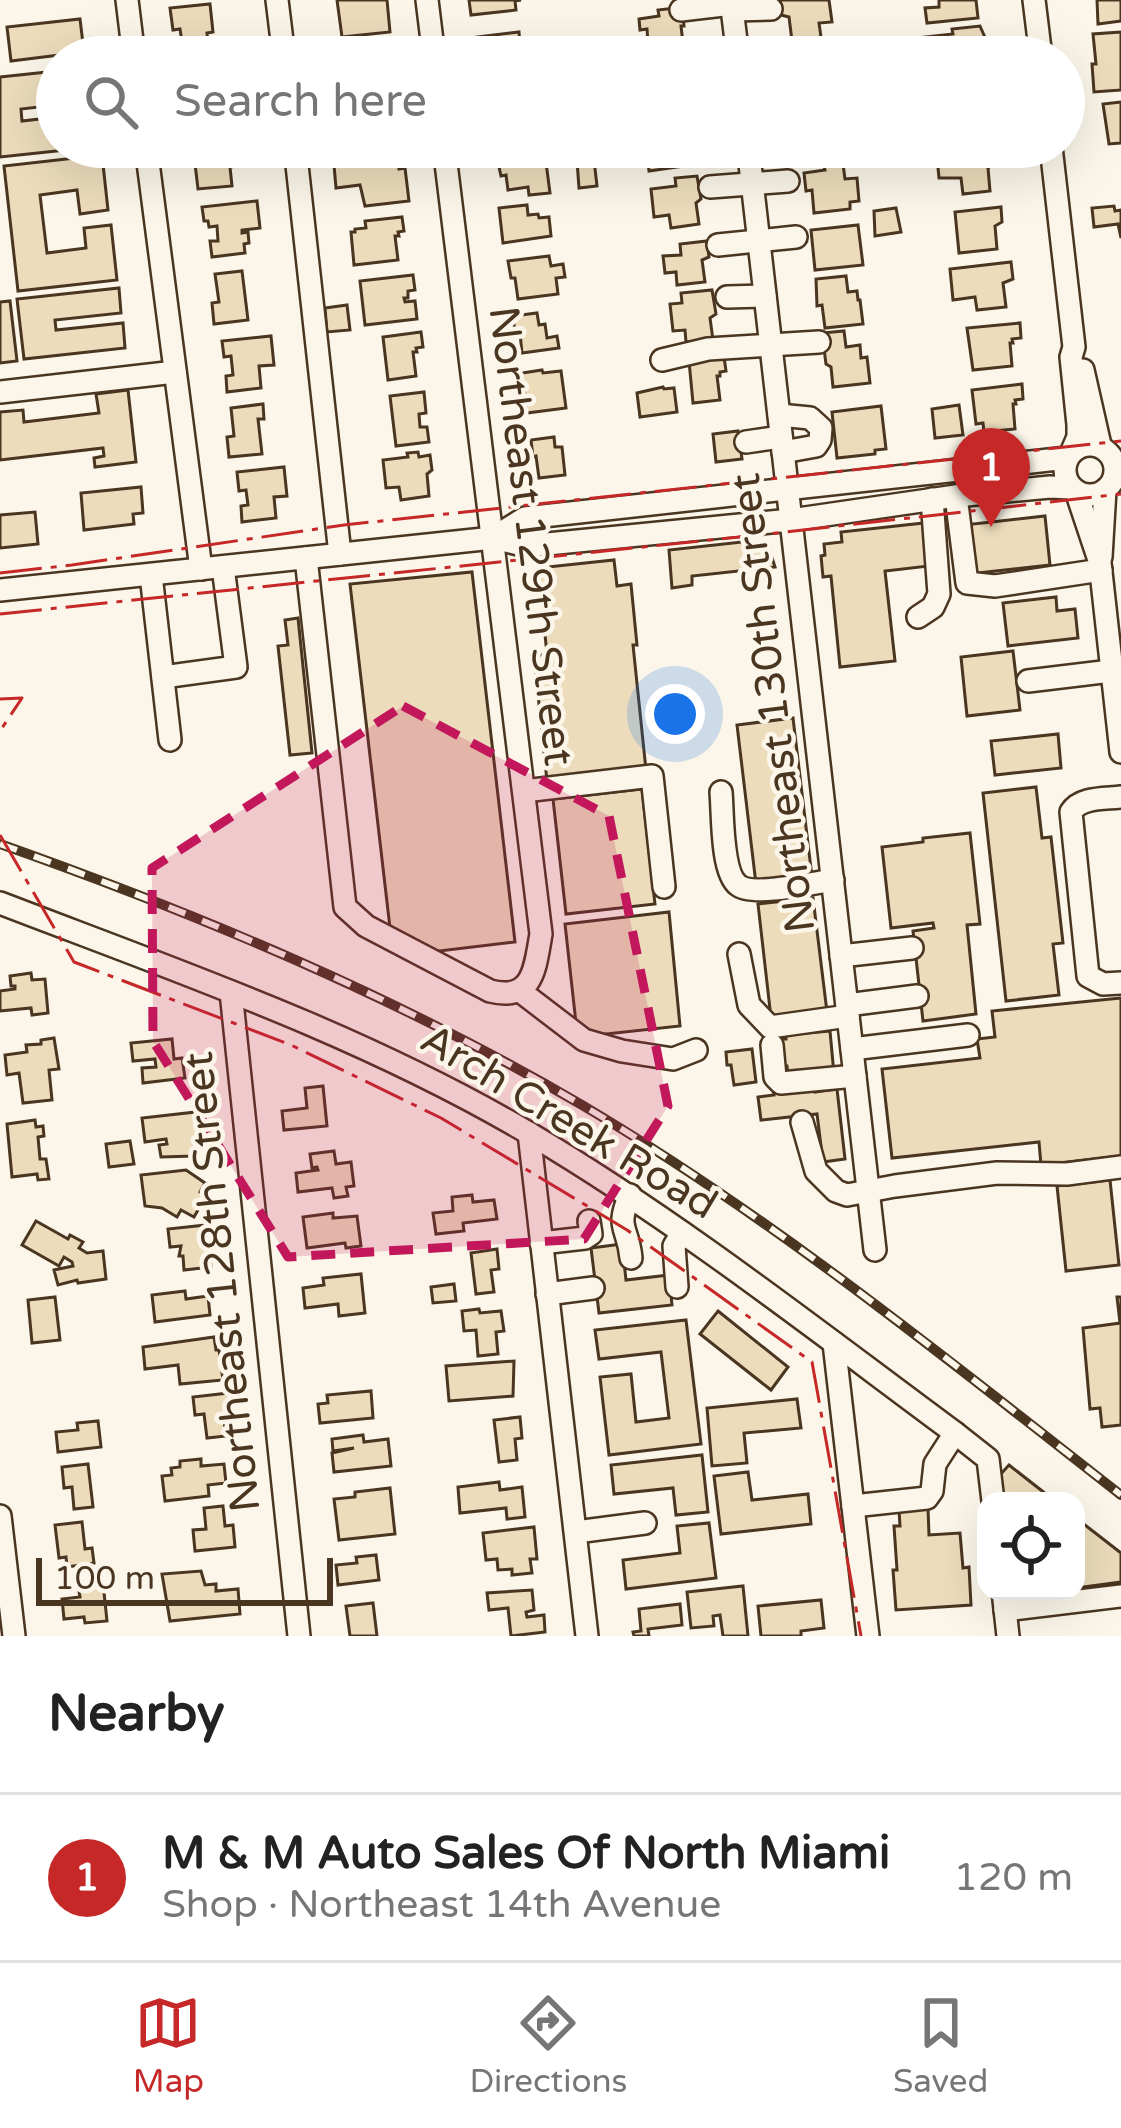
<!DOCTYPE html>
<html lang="en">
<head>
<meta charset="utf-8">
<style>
  :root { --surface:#fff; --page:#f6f6f6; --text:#222; --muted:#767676; --line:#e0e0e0; --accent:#c62828 }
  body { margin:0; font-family:"Varela Round",sans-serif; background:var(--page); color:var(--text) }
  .controls { position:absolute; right:36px; bottom:36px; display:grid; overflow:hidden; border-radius:24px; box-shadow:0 12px 48px #0002 }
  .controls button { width:108px; height:108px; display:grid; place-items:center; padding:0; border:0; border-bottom:3px solid var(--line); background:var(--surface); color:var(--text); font:60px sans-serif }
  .scale { position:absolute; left:36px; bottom:30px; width:297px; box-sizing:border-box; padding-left:12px; border:6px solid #4a3520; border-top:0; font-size:33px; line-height:42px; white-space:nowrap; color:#4a3520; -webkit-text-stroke:9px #fbf6e9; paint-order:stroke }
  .you { position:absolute; left:675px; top:714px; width:42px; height:42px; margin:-30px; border:9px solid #fff; border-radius:50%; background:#1a73e8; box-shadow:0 0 0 18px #1a73e833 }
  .badge { display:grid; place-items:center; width:78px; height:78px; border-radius:50%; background:var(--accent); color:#fff; font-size:39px; font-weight:700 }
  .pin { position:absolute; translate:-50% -99px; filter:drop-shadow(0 3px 6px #0008) }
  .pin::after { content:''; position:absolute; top:63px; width:42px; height:36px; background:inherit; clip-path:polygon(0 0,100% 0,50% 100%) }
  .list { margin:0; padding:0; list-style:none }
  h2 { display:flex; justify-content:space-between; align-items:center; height:156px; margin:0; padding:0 48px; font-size:51px }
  h2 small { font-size:39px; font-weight:400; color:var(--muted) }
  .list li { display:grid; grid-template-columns:78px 1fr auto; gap:36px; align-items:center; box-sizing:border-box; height:168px; padding:0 48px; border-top:3px solid var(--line) }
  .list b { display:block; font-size:45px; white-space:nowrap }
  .list p { margin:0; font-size:39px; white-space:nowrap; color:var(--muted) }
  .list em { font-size:39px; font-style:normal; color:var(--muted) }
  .icon { flex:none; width:66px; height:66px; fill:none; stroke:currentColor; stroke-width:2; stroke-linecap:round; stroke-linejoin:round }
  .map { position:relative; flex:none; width:1121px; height:1636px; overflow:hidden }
  .search { position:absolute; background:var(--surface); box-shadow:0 12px 48px #0002; left:36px; right:36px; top:36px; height:132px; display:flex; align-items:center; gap:30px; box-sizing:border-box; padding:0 42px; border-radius:66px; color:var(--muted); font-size:45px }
  .sheet { height:324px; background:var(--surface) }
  nav { display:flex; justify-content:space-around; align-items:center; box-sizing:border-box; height:168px; border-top:3px solid var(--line); background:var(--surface); font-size:33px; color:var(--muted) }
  nav a { display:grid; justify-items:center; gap:6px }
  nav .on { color:var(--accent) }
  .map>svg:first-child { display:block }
  .building { fill:#ecdcbc; stroke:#4a3520; stroke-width:3 }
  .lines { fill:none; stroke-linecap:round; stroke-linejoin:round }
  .minor-casing { stroke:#4a3520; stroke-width:26 }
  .minor { stroke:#fbf6e9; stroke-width:21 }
  .rail-casing { stroke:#4a3520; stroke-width:10 }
  .rail { stroke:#fbf6e9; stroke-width:6; stroke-dasharray:18; stroke-linecap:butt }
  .power { stroke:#c62828; stroke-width:3; stroke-dasharray:42 9 6 9; stroke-linecap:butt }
  .marked { fill:#c2185b; fill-opacity:0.2; stroke:#c2185b; stroke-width:9; stroke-dasharray:24 15; stroke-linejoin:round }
  .labels { text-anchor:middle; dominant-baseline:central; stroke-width:9; stroke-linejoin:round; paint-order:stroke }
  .street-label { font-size:42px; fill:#4a3520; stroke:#fbf6e9 }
</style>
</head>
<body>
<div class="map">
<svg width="1121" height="1636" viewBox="0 0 1121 1636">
  <rect width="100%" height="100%" fill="#fbf6e9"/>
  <g class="building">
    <path d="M337,0h50l3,32 -48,5z"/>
    <path d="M469,0h52l-6,1 1,9 -45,5z"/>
    <path d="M780,0h49l3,22 -13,1 2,14 -29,4 -3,-24 -8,-2z"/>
    <path d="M939,0h37l2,18 -51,5 -2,-15 14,-1z"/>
    <path d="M1097,0h24v21l-23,3z"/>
    <path d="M210,4l3,28 -6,1 2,21 -34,3 -2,-14 9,-1 -2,-13 -7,1 -3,-22z"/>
    <path d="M675,8l8,6 1,12h-3l3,26 -26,2 -1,-12 -9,1 -1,-14 -7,1 -1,-11 20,-3 -1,-6z"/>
    <path d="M80,19l4,33 -73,9 -4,-34z"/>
    <path d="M980,26l10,23 -1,8h-53v-3l-18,2 -2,-18 37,-4 -1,-5z"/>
    <path d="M519,32l1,14 -5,1 1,10h-28l-4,-7 -5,1 -2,-14z"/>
    <path d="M1121,32v58l-27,2 -2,-28h4l-3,-30z"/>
    <path d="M389,41l1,14 -47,2 -2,-11z"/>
    <path d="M57,71v34l-36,4 1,12 35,-4v30h37l-94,10v-80z"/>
    <path d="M1121,102v41l-12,1 -6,-40z"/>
    <path d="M193,147h45l1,19 -9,1 2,19 -34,3z"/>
    <path d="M506,147h38l6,46 -21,2 -1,-8 -20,3 -2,-15 -5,1 -6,-28z"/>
    <path d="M576,147h13v5l4,-1 4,35 -18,2z"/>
    <path d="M646,147h50l2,17 -49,7z"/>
    <path d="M994,149l1,14 -7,5 2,23 -27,3 -2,-16h-22l-2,-21z"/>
    <path d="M102,155l6,55 -28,4 -3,-24 -37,5 7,58 39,-5 -2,-20 27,-3 6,55 -99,11 -14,-125z"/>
    <path d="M398,159l1,10 6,-1 4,33 -44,5 -5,-21 -24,3 -2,-23z"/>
    <path d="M843,164l2,15 12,-1 2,23 -9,1v7l-36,4 -2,-23 -6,1 -2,-18 21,-3 -1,-4z"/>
    <path d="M697,176l4,23 -5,4 3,21 -28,4 -2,-13 -15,2 -3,-28 25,-3 -1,-8z"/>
    <path d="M257,201l3,27 -18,2v3l6,-1 1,11 -5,1 1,9 -33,4 -2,-16h8l-1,-15 -8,1 -1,-6h-4l-2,-14z"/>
    <path d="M527,205l1,10 10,-1 1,4 10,-1 2,19 -48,7 -4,-35z"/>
    <path d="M1114,206l1,5 6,-1v28l-3,-14 -24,3 -2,-19z"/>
    <path d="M1001,207l1,15 -7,4 2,23 -38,4 -4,-41z"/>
    <path d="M896,208l5,24 -26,4 -1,-25z"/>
    <path d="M402,217l2,14 -6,1 1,4h-4l3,24 -44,5 -3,-33h4v-3l11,-1 -1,-7z"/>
    <path d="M858,225l5,40 -48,5 -4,-40z"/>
    <path d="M707,241l2,16 -7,3 3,22 -28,3 -1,-13 -11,1 -2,-17 18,-1 -1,-11z"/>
    <path d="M549,256l2,10 12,-2 2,13 -9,1 2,16 -40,5 -3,-21h-4l-3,-17z"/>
    <path d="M1011,262l2,17 -10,4 3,24 -29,3 -2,-13 -22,3 -3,-31z"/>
    <path d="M242,271l6,49 -34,4 -2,-21 7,-1 -4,-28z"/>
    <path d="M413,275l2,15 -7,1v7h-4l1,4 10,-1 2,18 -52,6 -5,-44z"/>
    <path d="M846,276l2,16 9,-1 1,9h2l3,24 -38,4 -3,-23 -5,1 -1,-27z"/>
    <path d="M119,288l2,25 -66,7 1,10 67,-7 2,25 -101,11 -7,-60z"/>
    <path d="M712,290l4,24 -6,4 3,22 -27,2 -1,-12 -12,1 -3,-27 12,-1 -1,-10z"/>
    <path d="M10,301l7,60 -17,2v-61z"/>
    <path d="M347,305l3,25 -23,2 -2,-24z"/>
    <path d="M537,313l2,12 6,-1 2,14 10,-2 2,12 -37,5 -2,-20 -5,1 -2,-18z"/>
    <path d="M1020,323l1,15 -9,1 1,4h-3l2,23 -39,4 -6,-42z"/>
    <path d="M844,331l2,16 14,-2 1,13 6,-1 3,26 -37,4 -2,-20 -5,-3 -4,-31z"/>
    <path d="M421,332l2,15 -7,1 1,4h-4l3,24 -28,4 -5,-43z"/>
    <path d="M271,336l3,29 -15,1 2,22 -34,4 -1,-16 7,-1 -2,-19 -7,1 -2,-16z"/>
    <path d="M724,357l2,14 -6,1v4h-3l3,24 -27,3 -4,-42z"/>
    <path d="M542,370l1,3 18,-2 5,37 -39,5 -3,-26h-6l-2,-13z"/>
    <path d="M1022,384l1,15 -8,1 1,4h-3l2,25 -31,3 -1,-9 -7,1 -4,-34z"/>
    <path d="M663,387l1,2 10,-1 3,24 -37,5 -3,-24z"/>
    <path d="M128,390l8,72 -41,5 -1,-9 10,-2 -1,-8 -103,12v-48l23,-2 1,12 75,-9 -3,-19z"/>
    <path d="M424,392l2,21 -7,1 1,13h7l2,15 -33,4 -6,-50z"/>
    <path d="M263,404l1,15h-6l4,35 -33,3 -2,-20 7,-1 -3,-28z"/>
    <path d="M959,405l4,30 -28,3 -3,-29z"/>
    <path d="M881,406l5,43 -11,1v4l-38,4 -5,-46z"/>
    <path d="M738,431l4,28 -26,3 -3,-28z"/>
    <path d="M554,437l1,10h7l3,28 -26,3 -3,-22 -3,1 -2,-17z"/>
    <path d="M418,452l1,5 11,-2 2,15 -5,4 2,22 -28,4 -2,-13 -13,1 -3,-28 25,-3 -1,-4z"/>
    <path d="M284,467l3,29 -13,1 2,21 -34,4 -1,-16 7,-1 -2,-15 -7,1 -2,-19z"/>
    <path d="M141,487l2,26 -10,1 1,10 -50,6 -3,-37z"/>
    <path d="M35,512l3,32 -38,4v-33z"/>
    <path d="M1045,516l5,49 -81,9 -5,-49z"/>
    <path d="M924,523l5,43 -44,5 10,90 -55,6 -9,-91 -8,1 -2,-21 4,-1 -1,-11 18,-2 -1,-10z"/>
    <path d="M751,541l18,7 6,19 -83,9v9l-20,3 -3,-38z"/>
    <path d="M614,560l3,26 14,-2 6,61h-4l13,125 -99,11 -13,-125 13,-2 -9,-86z"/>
    <path d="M472,572l43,370 -84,10 -41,-24 -40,-344z"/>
    <path d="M1056,597l1,14 18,-2 3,29 -70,8 -5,-43z"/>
    <path d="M298,618l14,135 -22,2 -12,-109 10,-1 -3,-25z"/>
    <path d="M1013,651l7,59 -53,6 -6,-59z"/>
    <path d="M793,718l19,159 -56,7 -19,-159z"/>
    <path d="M1058,734l3,34 -66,7 -4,-34z"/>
    <path d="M1036,787l6,51 9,-1 12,106 -10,1 6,51 -53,6 -23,-208z"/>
    <path d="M642,789l13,115 -89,10 -13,-115z"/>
    <path d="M970,833l10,91 -13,1 9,89 -53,7 -10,-90 21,-3 -1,-5 -42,5 -9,-81 41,-5v-4z"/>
    <path d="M813,898l14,114 -56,6 -13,-114z"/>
    <path d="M669,912l11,114 -83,9 -21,-12 -11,-99z"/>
    <path d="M31,973l1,7 13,-1 3,34 -16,2 -1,-7 -31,3v-20l15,-2v-3h-4l-1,-10z"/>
    <path d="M1121,998v158l-80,9 -2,-23 -147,16 -10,-89 98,-11 -3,-19 18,-2 -3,-26z"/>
    <path d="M830,1031l4,43 -46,2 -1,-10h-6l-3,-27h8v-4z"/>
    <path d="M54,1038l5,31 -10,1 3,30 -29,3 -4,-30 -12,2 -2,-20 22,-3 -1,-7 15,-1v-4z"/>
    <path d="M172,1039l2,20 8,-1 3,20 -42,5 -1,-15 14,-1 -1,-8 -22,2 -2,-18z"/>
    <path d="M752,1049l4,33 -22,3 -3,-20h-4l-1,-13z"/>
    <path d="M323,1086l4,40 -43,4 -2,-19 25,-3 -2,-20z"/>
    <path d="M814,1086l1,6 22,-3 8,70 -22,3 -6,-48 -56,6 -3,-23 16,-2 -1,-5z"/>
    <path d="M196,1112l4,36 -7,1 1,7 -33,1 -2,-12 8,-1 -1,-5 -21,3 -3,-24z"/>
    <path d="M35,1120l1,7 7,-1 1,10 -6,1 2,22h6l3,20 -11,1 -1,-6 -25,3 -5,-53z"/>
    <path d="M130,1141l4,23 -25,3 -3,-23z"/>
    <path d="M334,1151l2,13 15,-2 3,24 -8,1 2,9 -14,2 -2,-10 -34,4 -2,-19 22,-3 -1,-3 -5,1 -2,-14z"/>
    <path d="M186,1170l19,13 -5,9 6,4 -12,21 -13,-7 -4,7 -15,-9 -17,-2 -4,-31z"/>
    <path d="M1110,1180l9,85 -53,6 -9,-85z"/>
    <path d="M472,1195l1,7 21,-2 3,19 -34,4 1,8 -28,3 -3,-21 20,-2 -1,-14z"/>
    <path d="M333,1213v5l24,-2 4,30 -15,2 -1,-5 -38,5 -4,-31z"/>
    <path d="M36,1221l32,18 2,-4 13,7 -4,6 8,5 16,-2 3,28 -28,4 -1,-3 -19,5 -4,-15 19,-4 -1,-4 -8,-5 -5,9 -37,-21z"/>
    <path d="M206,1225l5,42 -27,3 -1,-14h-4l2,-10 -11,1 -2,-18z"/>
    <path d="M622,1244l4,36 43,-5 3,30 -73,8 -8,-65z"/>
    <path d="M497,1249l2,20 -8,1 3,22 -18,2 -5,-41z"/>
    <path d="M361,1274l4,39 -26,3 -1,-12 -33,4 -2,-20 21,-3 -1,-7z"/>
    <path d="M454,1284l2,17 -23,2 -2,-16z"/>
    <path d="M185,1291l1,8 22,-3 2,19 -55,7 -3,-27z"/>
    <path d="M55,1297l5,43 -28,3 -4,-43z"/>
    <path d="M1117,1297h4v128l-19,2 -2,-19 -10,1 -7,-81 37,-5z"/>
    <path d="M479,1309l1,4 21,-2 3,20 -8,1 2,22 -20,2 -2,-26 -12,1 -2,-20z"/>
    <path d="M718,1311l70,56 -17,23 -71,-56z"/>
    <path d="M686,1320l15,124 -92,11 -9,-78 31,-3 5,48 33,-4 -8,-66 -62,7 -4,-29z"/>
    <path d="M214,1337l2,13h3l4,30 -43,4 -2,-19 -33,4 -2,-22z"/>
    <path d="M514,1361l-1,35 -64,5 -3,-35z"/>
    <path d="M371,1391l2,27 -53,5 -2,-19 10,-1 -1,-8z"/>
    <path d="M229,1393l2,20 -8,1 3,22 -19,2 -3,-24 -9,1 -2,-18z"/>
    <path d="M797,1399l4,29 -57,5 3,30 -35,3 -5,-58z"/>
    <path d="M520,1417l2,21 -7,1 2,21 -18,2 -5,-42z"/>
    <path d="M98,1421l3,26 -43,5 -2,-20 22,-2 -1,-7z"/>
    <path d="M363,1435l1,7 24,-3 3,27 -57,6 -2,-19 22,-5 -21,3 -1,-12z"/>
    <path d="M702,1455l6,57 -32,3 -3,-27 -59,6 -3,-29z"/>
    <path d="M201,1459v7l23,-2 2,19 -18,2 1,11 -44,5 -3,-25 10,-1 -1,-7 9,-1v-6z"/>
    <path d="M88,1464l5,43 -19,2 -2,-22 -8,1 -2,-21z"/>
    <path d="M1009,1465l46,36h-53l-3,-25z"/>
    <path d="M748,1472l4,28 56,-6 3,30 -90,10 -7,-58z"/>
    <path d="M499,1482l1,8 22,-3 3,30 -18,2 -1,-11 -46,5 -2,-26z"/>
    <path d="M390,1488l5,46 -56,6 -5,-41 21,-2v-5z"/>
    <path d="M223,1506l2,20 8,-1 2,22 -40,4 -2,-21 13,-1 -2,-21z"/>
    <path d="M928,1508l1,27 31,-2 3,35 6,-1 2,38 -75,5 -3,-40h4l-3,-44h6l-1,-16z"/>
    <path d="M1076,1518l45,35v29l-45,6z"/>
    <path d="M82,1522l3,27 7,-1 2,15 -27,4 -1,-10 -7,1 -4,-33z"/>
    <path d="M709,1523l7,55 -90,11 -3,-29 57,-7 -3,-27z"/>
    <path d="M534,1527l3,32h-7l2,14 -20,2v-6l-14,1 -1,-11 -11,1 -3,-27z"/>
    <path d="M376,1555l3,25 -41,5 -2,-20 21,-2 -1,-6z"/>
    <path d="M201,1571l4,14 11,-1v7l22,-2 2,25 -70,7 -8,-47z"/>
    <path d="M103,1583l4,38 -22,2 -1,-6 -20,2 -2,-20 18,-2 -2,-11z"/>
    <path d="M743,1586l5,50h-25l-3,-21 -7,1 1,10 -23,2 -4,-36z"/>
    <path d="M532,1590l2,20 -8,2 1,5 17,-2 1,17 -34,4 -3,-28 -19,2 -2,-17z"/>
    <path d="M821,1600l3,28 -23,3v5h-40l-3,-30z"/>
    <path d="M373,1603l4,33h-27l-4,-30z"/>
    <path d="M680,1604l2,21 -34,4 1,7h-15l-1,-4 8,-1 -2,-22z"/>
  </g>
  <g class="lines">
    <defs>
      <g id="minor">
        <path d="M127,0l7,57"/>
        <path d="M277,0l7,57"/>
        <path d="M427,0l7,57"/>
        <path d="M731,0l7,57"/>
        <path d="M1034,0l7,57"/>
        <path d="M681,10l51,-6"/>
        <path d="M733,10l38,-1"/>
        <path d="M146,147l55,422"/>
        <path d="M295,147l45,407"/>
        <path d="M748,147l127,1103"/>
        <path d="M1051,147l23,200 -3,10 7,68v12l-6,14"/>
        <path d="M710,187l78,-6"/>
        <path d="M718,245l78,-8"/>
        <path d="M727,297l38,-1"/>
        <path d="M662,360l46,-11 111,-7"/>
        <path d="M1083,370l17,75"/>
        <path d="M0,392l175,-20"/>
        <path d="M779,415l31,3 11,10 -1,12 -4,6 -33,6"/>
        <path d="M746,442l35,-5"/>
        <circle cx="1090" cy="470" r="25"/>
        <path d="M1076,491l24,72 21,189"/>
        <path d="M956,496l11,87 28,3 106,-16"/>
        <path d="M493,538l32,-20 542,-60"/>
        <path d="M1101,557l4,-67"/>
        <path d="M306,558l39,349 21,19 124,65c44,11 45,-24 51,-57l-97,-787"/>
        <path d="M151,575l19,165"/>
        <path d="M0,590l493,-52 34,8 264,-26 165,-24 94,-9 21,1"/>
        <path d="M918,617l15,-10 6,-13 -7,-95"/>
        <path d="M163,677l73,-10 -13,-100"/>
        <path d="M1028,681l83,-10"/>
        <path d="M524,791l128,-15 12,111"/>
        <path d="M721,792c2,21 0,80 17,93 14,12 75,-2 95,-5"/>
        <path d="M1121,797c-17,2 -41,0 -50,15l17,164 15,8 18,-1"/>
        <path d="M0,903c180,69 365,133 532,232 148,88 285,196 423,298l33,26 5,42"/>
        <path d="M739,954l10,51 21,22 78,-11"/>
        <path d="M841,956l71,-8"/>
        <path d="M520,991l64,49 38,11 51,8 23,-9"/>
        <path d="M231,992l68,644"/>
        <path d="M847,1005l70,-9"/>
        <path d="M772,1045l3,32 6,6 74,-7"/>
        <path d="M852,1049l116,-14"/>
        <path d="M802,1122l14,49 20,20 11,4 48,-9 102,-13 70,1 54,-7"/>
        <path d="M529,1133l58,503"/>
        <path d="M630,1195c-15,34 -2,31 1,63"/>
        <path d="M541,1243l44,-5 6,-4 -2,-13"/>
        <path d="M677,1287l-3,-41 8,-13"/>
        <path d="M547,1294l46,-6"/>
        <path d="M834,1343l34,293"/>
        <path d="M853,1506l74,-8 5,-7 3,-27 20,-31"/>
        <path d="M0,1516l14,120"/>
        <path d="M576,1532l69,-9"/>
        <path d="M1003,1591l5,45"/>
        <path d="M1005,1610l116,-14"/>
      </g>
    </defs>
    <use href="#minor" class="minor-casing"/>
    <use href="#minor" class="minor"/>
    <defs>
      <path id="rail" d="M0,844c201,71 397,153 582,261 191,113 365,254 539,390"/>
    </defs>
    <use href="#rail" class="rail-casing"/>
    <use href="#rail" class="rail"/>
    <g class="power">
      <path d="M0,573l72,-8 272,-40 777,-84"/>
      <path d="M0,614l768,-80 353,-40"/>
      <path d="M0,699l22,-1 -22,33"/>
      <path d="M0,835l74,127 217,83 150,73 186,112 185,132 49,274"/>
    </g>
  </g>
  <path class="marked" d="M403,706l206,110 59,290 -84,133 -296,18 -135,-216 -1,-173z"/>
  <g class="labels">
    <g class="street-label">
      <text transform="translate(531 536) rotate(83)">Northeast 129th Street</text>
      <text transform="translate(773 703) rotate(-97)">Northeast 130th Street</text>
      <text transform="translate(569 1122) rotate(31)">Arch Creek Road</text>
      <text transform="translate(222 1282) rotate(-96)">Northeast 128th Street</text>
    </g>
  </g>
</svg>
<div class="controls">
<button><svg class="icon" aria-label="locate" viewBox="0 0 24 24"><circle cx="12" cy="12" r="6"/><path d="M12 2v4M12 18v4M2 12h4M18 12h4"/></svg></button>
</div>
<div class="scale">100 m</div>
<div class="you"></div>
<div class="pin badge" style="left:991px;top:527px">1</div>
<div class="search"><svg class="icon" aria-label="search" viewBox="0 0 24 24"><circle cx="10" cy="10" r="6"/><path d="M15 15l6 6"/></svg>Search here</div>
</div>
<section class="sheet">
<h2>Nearby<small></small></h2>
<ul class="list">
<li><span class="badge">1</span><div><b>M &amp; M Auto Sales Of North Miami</b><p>Shop · Northeast 14th Avenue</p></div><em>120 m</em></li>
</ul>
</section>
<nav>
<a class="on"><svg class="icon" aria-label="map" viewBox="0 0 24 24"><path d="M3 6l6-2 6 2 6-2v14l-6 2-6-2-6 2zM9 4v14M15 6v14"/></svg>Map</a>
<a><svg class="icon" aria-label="directions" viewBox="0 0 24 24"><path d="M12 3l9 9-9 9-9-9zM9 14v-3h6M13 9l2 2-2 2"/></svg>Directions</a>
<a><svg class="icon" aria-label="saved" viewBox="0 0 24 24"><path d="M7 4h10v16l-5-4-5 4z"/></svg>Saved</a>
</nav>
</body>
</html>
